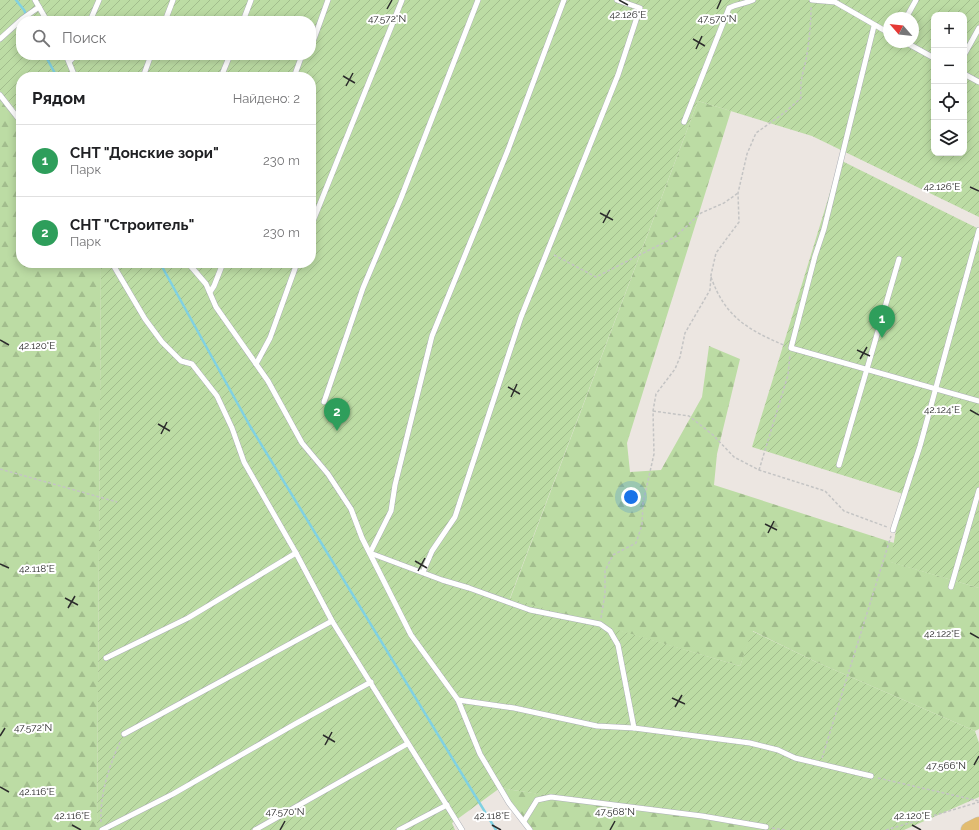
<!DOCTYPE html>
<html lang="ru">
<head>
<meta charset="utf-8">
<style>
  :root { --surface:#fff; --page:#f6f6f6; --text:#202124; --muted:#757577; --line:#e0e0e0; --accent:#d93025 }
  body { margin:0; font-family:Raleway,sans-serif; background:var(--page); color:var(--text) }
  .controls { position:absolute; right:12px; top:12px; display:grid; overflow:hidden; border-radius:8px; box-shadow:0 2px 10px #0003 }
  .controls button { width:36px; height:36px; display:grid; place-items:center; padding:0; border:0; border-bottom:1px solid var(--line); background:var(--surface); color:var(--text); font:20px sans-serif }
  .compass { position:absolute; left:883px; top:12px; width:36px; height:36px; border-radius:50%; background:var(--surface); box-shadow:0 2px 10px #0003; rotate:298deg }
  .you { position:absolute; left:631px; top:497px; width:14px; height:14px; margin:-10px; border:3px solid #fff; border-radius:50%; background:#1a73e8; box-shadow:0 0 0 6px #1a73e833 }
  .badge { display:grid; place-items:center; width:26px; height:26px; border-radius:50%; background:var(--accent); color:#fff; font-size:13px; font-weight:700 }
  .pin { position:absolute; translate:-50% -33px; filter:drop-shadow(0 1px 2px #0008) }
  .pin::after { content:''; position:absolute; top:21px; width:14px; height:12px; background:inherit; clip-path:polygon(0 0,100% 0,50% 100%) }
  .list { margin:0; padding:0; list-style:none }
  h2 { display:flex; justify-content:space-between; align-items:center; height:52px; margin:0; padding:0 16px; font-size:17px }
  h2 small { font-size:13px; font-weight:400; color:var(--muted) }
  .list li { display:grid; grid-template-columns:26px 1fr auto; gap:12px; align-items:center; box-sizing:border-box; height:72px; padding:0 16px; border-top:1px solid var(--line) }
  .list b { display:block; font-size:15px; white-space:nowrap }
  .list p { margin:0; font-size:13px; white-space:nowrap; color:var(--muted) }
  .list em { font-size:13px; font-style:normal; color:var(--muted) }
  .icon { flex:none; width:22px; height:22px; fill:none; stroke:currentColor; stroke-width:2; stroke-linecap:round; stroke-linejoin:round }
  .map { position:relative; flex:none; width:979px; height:830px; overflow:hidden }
  .search { position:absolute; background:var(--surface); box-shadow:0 2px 10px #0003; left:16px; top:16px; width:300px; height:44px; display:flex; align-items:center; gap:10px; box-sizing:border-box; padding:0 14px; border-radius:16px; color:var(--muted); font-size:15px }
  .panel { position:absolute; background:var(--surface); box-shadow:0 2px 10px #0003; left:16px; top:72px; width:300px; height:196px; border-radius:16px }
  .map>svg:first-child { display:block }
  .forest { fill:url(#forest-firs) }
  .garden { fill:url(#garden-furrows); fill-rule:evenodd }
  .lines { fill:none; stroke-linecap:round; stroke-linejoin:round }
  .stream { stroke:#80d1e2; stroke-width:2.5 }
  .service-casing { stroke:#adb0b7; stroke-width:6 }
  .primary-casing { stroke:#c4c4c4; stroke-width:17 }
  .path { stroke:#c4c4c4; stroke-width:1.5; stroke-dasharray:3 2; stroke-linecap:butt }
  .service { stroke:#fff; stroke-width:5 }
  .primary { stroke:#e2bc70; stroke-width:16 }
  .ticks { fill:none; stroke:#2c2c2c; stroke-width:1.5 }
  .ticks-label { font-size:10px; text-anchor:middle; fill:#2c2c2c; stroke:#fff; stroke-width:4; stroke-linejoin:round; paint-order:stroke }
</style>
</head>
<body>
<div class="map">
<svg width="979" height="830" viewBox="0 0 979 830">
  <defs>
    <pattern id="forest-firs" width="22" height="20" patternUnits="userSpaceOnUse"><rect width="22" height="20" fill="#bcdca4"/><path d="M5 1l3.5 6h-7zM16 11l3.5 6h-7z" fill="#a2bd8d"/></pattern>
    <pattern id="garden-furrows" width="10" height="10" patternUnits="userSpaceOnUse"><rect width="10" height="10" fill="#bcdca4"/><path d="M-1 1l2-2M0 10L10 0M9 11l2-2" fill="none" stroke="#a2bd8d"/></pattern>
  </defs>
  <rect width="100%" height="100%" fill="#ece6e1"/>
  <g class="forest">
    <path d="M698,101l33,10 -104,332 3,29 31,-2 41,-73 7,-51 31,13 -23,95 -3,31 180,58 -3,19 88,26v141l-4,2 -161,-70 -61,-30 -13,35 -230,-67z"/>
    <path d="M0,102l11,1 10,16v144h80l-4,567h-97z"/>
    <path d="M500,788l285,42h-256z"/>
  </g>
  <g class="garden">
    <path d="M0,0h979v217l-167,-81 -114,-35 -188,497 230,68 12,-35 62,30 161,70 4,12v54l-75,33h-132l-272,-42 -48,35 3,7h-358l4,-567h210v-186h-290v42l-10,-16 -11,-1zM934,15h30v138h-30zM889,18h24v24h-24zM21,21h290v34h-290z"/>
    <path d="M840,160l139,69v359l-89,-26 13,-68 -151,-47z"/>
  </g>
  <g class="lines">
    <g class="stream">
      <path d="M16,0l8,10 5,11"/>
      <path d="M45,55l12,22"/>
      <path d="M160,263l90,163 246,404"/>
    </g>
    <defs>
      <g id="service">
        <path d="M35,0l12,21"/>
        <path d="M812,0l23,2 54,31"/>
        <path d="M906,18l10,-18"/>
        <path d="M90,21l9,-21"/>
        <path d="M165,21l8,-21"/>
        <path d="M243,21l8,-21"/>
        <path d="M874,26l-50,203 -9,27 -24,92 188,53"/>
        <path d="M0,39l22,-20 17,-12"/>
        <path d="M311,42l3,-3 14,-39"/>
        <path d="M905,42l29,16"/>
        <path d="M66,55l9,22"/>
        <path d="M964,55l15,-27"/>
        <path d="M70,61l6,-6"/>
        <path d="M964,74l15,8"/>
        <path d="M143,77l8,-22"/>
        <path d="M221,77l9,-22"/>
        <path d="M294,77l8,-22"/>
        <path d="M0,95l21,27"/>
        <path d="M684,122l45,-114c8,-4 15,-4 24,-8"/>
        <path d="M311,226l91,-226"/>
        <path d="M112,263l33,56 17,23 19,19 11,3 25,32 15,32 12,34 52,91 36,68 130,209"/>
        <path d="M188,263l18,21 10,23 52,74 34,62 26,31 23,35 11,29 49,97 47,65 22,54 29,49 21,27"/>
        <path d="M210,292l4,-6 9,-23"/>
        <path d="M256,364l14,-26 27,-75"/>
        <path d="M324,402l39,-114 38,-90 77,-198"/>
        <path d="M839,465l60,-206"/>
        <path d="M893,530l27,-84 59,-216"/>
        <path d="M370,553l21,-42 4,-26 37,-149 76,-186 56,-150"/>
        <path d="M370,553l72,27 27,8 61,22 70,14 10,7 8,14 16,83"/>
        <path d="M423,572l9,-21 23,-34 66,-200 97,-242 22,-67 -23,-8"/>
        <path d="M951,587l28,-97"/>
        <path d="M106,658l82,-40 108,-65"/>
        <path d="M458,700l56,8 83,18 37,2 116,15 28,7 17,8 76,18"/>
        <path d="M124,734l208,-113"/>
        <path d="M524,821l13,-21 14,-3 151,19 64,11"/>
        <path d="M102,830l71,-36 122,-70 76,-42"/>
        <path d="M255,830l152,-86"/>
        <path d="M399,830l48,-25"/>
      </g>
      <path id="primary" d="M969,830l10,-5"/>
    </defs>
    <use href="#service" class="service-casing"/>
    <use href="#primary" class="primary-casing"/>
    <g class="path">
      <path d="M554,255l42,22 79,-40 26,-24 23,-10 14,-10"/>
      <path d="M711,277c14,40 37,53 75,69"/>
      <path d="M653,411l36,5 24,19 21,22 25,13 66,21 19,20 43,16"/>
      <path d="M0,469l117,33"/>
      <path d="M759,470l29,-95 2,-21"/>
      <path d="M601,618l4,-24v-23l8,-16 23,-12 6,-18 1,-22 11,-49 -1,-43 3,-17 19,-25 5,-12 5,-24 25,-43 1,-15 5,-22 23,-31 -1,-29 9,-39 9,-21 28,-20 17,-15c-1,-18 1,-21 5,-38 3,-18 5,-36 5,-54"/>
      <path d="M822,758l69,-222"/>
      <path d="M878,778l101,23"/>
      <path d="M101,822c-1,-29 8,-56 20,-82"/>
      <path d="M772,828l13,2"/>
      <path d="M886,830l93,-28"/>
    </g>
    <use href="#service" class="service"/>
    <use href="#primary" class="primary"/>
  </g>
  <path class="ticks" d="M619,0l9,5M387,9l5,-9M717,9l4,-9M693,39l12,7M696,49l6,-13M343,76l12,7M346,86l7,-13M970,187l9,4M600,213l13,7M603,223l7,-13M0,340l9,5M857,350l13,6M860,359l7,-12M508,387l12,7M511,397l6,-13M970,410l9,5M158,424l12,7M161,434l6,-12M765,524l12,6M768,533l6,-12M415,561l12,7M0,564l9,4M418,571l7,-13M65,598l13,7M68,608l7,-12M970,633l9,5M672,698l13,6M675,707l7,-12M323,735l12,7M0,736l5,-8M325,745l7,-13M974,765l5,-9M0,787l9,5M72,825l9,5M492,825l9,5M912,825l9,5M280,830l5,-9M610,830l5,-9"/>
  <g class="ticks-label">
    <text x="628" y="18">42.126°E</text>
    <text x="387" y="22">47.572°N</text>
    <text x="717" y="22">47.570°N</text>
    <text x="942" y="190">42.126°E</text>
    <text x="37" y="349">42.120°E</text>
    <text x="942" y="413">42.124°E</text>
    <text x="37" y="572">42.118°E</text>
    <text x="942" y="637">42.122°E</text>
    <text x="33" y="731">47.572°N</text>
    <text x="946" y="769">47.566°N</text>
    <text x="37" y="795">42.116°E</text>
    <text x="285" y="815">47.570°N</text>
    <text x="615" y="815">47.568°N</text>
    <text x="492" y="819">42.118°E</text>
    <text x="912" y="819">42.120°E</text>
    <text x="72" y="819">42.116°E</text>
  </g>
</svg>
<div class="controls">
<button>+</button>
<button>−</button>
<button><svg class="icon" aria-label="locate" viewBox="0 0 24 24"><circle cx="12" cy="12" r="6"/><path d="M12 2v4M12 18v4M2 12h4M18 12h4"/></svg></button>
<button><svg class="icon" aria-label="layers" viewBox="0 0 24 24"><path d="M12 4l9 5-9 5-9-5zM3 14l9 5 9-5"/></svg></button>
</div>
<svg class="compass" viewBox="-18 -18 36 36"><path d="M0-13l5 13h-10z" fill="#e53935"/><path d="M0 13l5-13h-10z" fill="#757577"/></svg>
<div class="you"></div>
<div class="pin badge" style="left:882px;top:338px;background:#2e9e5b">1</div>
<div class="pin badge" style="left:337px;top:431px;background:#2e9e5b">2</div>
<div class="search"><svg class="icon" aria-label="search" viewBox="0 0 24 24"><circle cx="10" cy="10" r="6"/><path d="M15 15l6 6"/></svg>Поиск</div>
<section class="panel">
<h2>Рядом<small>Найдено: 2</small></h2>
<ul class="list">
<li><span class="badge" style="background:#2e9e5b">1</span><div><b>СНТ &quot;Донские зори&quot;</b><p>Парк</p></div><em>230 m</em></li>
<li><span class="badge" style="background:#2e9e5b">2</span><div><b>СНТ &quot;Строитель&quot;</b><p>Парк</p></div><em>230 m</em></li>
</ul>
</section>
</div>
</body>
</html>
